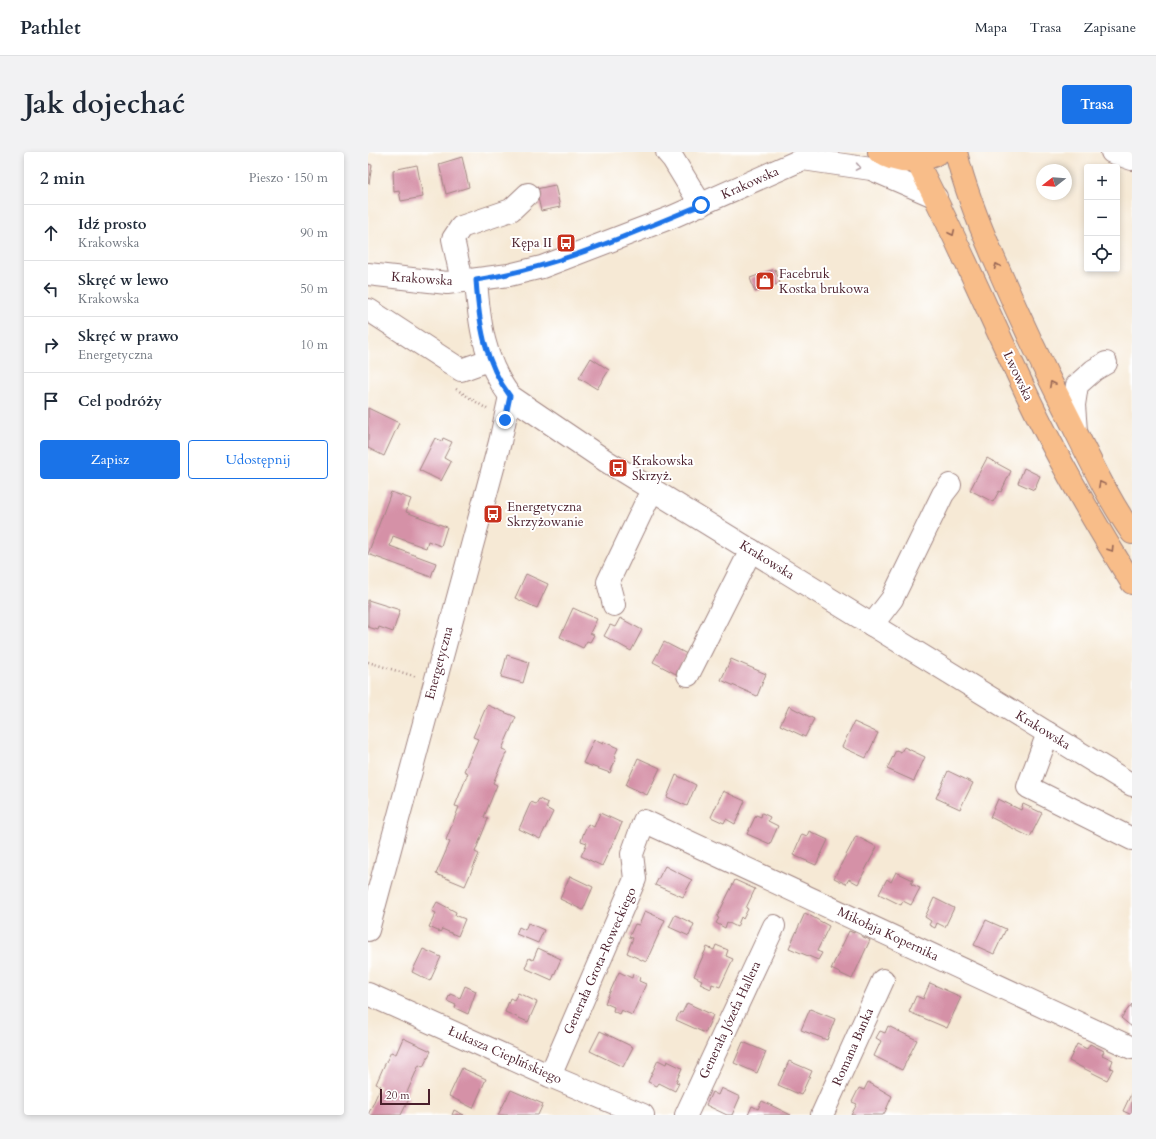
<!DOCTYPE html>
<html lang="pl">
<head>
<meta charset="utf-8">
<style>
  :root { --surface:#fff; --page:#f2f2f3; --text:#1f2937; --muted:#747a83; --line:#e0e1e3; --accent:#1a73e8 }
  body { margin:0; font-family:Cardo,serif; background:var(--page); color:var(--text) }
  .controls { position:absolute; right:12px; top:12px; display:grid; overflow:hidden; border-radius:4px; box-shadow:0 2px 6px #0003 }
  .controls button { width:36px; height:36px; display:grid; place-items:center; padding:0; border:0; border-bottom:1px solid var(--line); background:var(--surface); color:var(--text); font:20px sans-serif }
  .compass { position:absolute; left:668px; top:12px; width:36px; height:36px; border-radius:50%; background:var(--surface); box-shadow:0 2px 6px #0003; rotate:253deg }
  .scale { position:absolute; left:12px; bottom:10px; width:50px; box-sizing:border-box; padding-left:4px; border:2px solid #4a1f2b; border-top:0; font-size:11px; line-height:14px; white-space:nowrap; color:#4a1f2b; -webkit-text-stroke:3px #fff; paint-order:stroke }
  .stop { position:absolute; width:12px; height:12px; margin:-9px; border:3px solid #1a73e8; border-radius:50%; background:#fff }
  .stop.end { background:#1a73e8; border-color:#fff; box-shadow:0 1px 4px #0008 }
  .list { margin:0; padding:0; list-style:none }
  h2 { display:flex; justify-content:space-between; align-items:center; height:52px; margin:0; padding:0 16px; font-size:17px }
  h2 small { font-size:13px; font-weight:400; color:var(--muted) }
  .list li { display:grid; grid-template-columns:26px 1fr auto; gap:12px; align-items:center; box-sizing:border-box; height:56px; padding:0 16px; border-top:1px solid var(--line) }
  .list b { display:block; font-size:15px; white-space:nowrap }
  .list p { margin:0; font-size:13px; white-space:nowrap; color:var(--muted) }
  .list em { font-size:13px; font-style:normal; color:var(--muted) }
  .actions { display:flex; gap:8px; padding:12px 16px }
  .actions a { flex:1; padding:9px 0; border:1px solid var(--accent); border-radius:4px; text-align:center; font-size:14px; color:var(--accent) }
  .actions .main { background:var(--accent); color:#fff }
  .icon { flex:none; width:22px; height:22px; fill:none; stroke:currentColor; stroke-width:2; stroke-linecap:round; stroke-linejoin:round }
  .map { position:relative; flex:none; width:764px; height:963px; overflow:hidden; border-radius:4px }
  header { display:flex; align-items:center; gap:24px; box-sizing:border-box; height:56px; padding:0 20px; background:var(--surface); border-bottom:1px solid var(--line) }
  header strong { font-size:19px }
  nav { display:flex; gap:22px; margin-inline-start:auto; font-size:14px }
  .intro { display:flex; align-items:center; justify-content:space-between; box-sizing:border-box; height:96px; padding:0 24px }
  h1 { margin:0; font-size:28px }
  .button { padding:10px 18px; border-radius:4px; background:var(--accent); color:#fff; font-size:14px; font-weight:700 }
  main { display:flex; gap:24px; padding:0 24px }
  aside { flex:1; background:var(--surface); border-radius:4px; box-shadow:0 2px 6px #0003 }
  .map>svg:first-child { display:block }
  .building { fill:#d591a7 }
  .lines { fill:none; stroke-linecap:round; stroke-linejoin:round }
  .minor-casing { stroke:#a08480; stroke-width:24 }
  .major-casing { stroke:#a08480; stroke-width:24 }
  .path { stroke:#a08480; stroke-width:2.5; stroke-dasharray:1 3; stroke-linecap:butt }
  .minor { stroke:#fff; stroke-width:22 }
  .major { stroke:#f8bd89; stroke-width:22 }
  .oneway { stroke:#ae9aa0 }
  .oneway2 { stroke:#986655 }
  .route { stroke:#1a73e8; stroke-width:5 }
  .labels { text-anchor:middle; dominant-baseline:central; stroke-width:4; stroke-linejoin:round; paint-order:stroke }
  .street-label { font-size:13px; fill:#4a1f2b; stroke:#fff }
  .poi-label { font-size:13px; fill:#4a1f2b; stroke:#fff; text-anchor:start }
</style>
</head>
<body>
<header>
<strong>Pathlet</strong>
<nav><a>Mapa</a><a>Trasa</a><a>Zapisane</a></nav>
</header>
<div class="intro"><h1>Jak dojechać</h1><a class="button">Trasa</a></div>
<main>
<aside>
<h2>2 min<small>Pieszo · 150 m</small></h2>
<ul class="list">
<li><svg class="icon" aria-label="ahead" viewBox="0 0 24 24"><path d="M12 20V5M6 11l6-6 6 6"/></svg><div><b>Idź prosto</b><p>Krakowska</p></div><em>90 m</em></li>
<li><svg class="icon" aria-label="left" viewBox="0 0 24 24"><path d="M17 20v-9H6M10 6l-5 5 5 5"/></svg><div><b>Skręć w lewo</b><p>Krakowska</p></div><em>50 m</em></li>
<li><svg class="icon" aria-label="right" viewBox="0 0 24 24"><path d="M7 20v-9h11M14 6l5 5-5 5"/></svg><div><b>Skręć w prawo</b><p>Energetyczna</p></div><em>10 m</em></li>
<li><svg class="icon" aria-label="arrive" viewBox="0 0 24 24"><path d="M6 21V4h12l-3 4 3 4H6"/></svg><div><b>Cel podróży</b></div></li>
</ul>
<div class="actions"><a class="main">Zapisz</a><a>Udostępnij</a></div>
</aside>
<div class="map">
<svg width="764" height="963" viewBox="0 0 764 963">
  <rect width="100%" height="100%" fill="#fff"/>
  <filter id="ink" filterUnits="userSpaceOnUse"><feTurbulence type="fractalNoise" baseFrequency=".025" numOctaves="2"/><feDisplacementMap in="SourceGraphic" scale="8" xChannelSelector="R" yChannelSelector="G"/><feConvolveMatrix kernelMatrix="1 2 1 2 8 2 1 2 1" color-interpolation-filters="sRGB"/></filter>
  <filter id="wash" filterUnits="userSpaceOnUse"><feTurbulence type="fractalNoise" baseFrequency=".012" numOctaves="4" result="noise"/><feDisplacementMap in="SourceGraphic" scale="16" xChannelSelector="R" yChannelSelector="G"/><feGaussianBlur stdDeviation="0.9" result="paint"/><feColorMatrix in="noise" values="0 0 0 0 0 0 0 0 0 0 0 0 0 0 0 0 0 1.4 0 .05"/><feComposite in="paint" operator="in"/></filter>
  <g filter="url(#wash)">
    <rect width="100%" height="100%" fill="#f6e9d5"/>
    <g id="blocks">
      <g class="building">
        <path d="M94,5l7,30 -23,7 -7,-30z"/>
        <path d="M0,12l4,1 -3,19 -1,-1z"/>
        <path d="M49,13l6,32 -22,4 -2,-10 -5,1 -1,-22z"/>
        <path d="M187,33l5,22 -19,4 -5,-22z"/>
        <path d="M407,117l5,14 -25,9 -5,-14z"/>
        <path d="M223,206l18,12 -12,19 -18,-11z"/>
        <path d="M0,256l31,15 -15,33 -16,-8z"/>
        <path d="M67,286l7,3 1,-3 9,4 -8,16 7,4 -10,19 -22,-11z"/>
        <path d="M619,306l24,13 -10,21 -2,-1 -6,11 -23,-12z"/>
        <path d="M656,316l16,8 -6,14 -16,-7z"/>
        <path d="M23,340l20,7 -5,13 41,15 -6,19 -13,-5 -2,7 -33,-12 -3,10 46,17 -5,14 -63,-23z"/>
        <path d="M158,422l22,10 -11,24 -22,-10z"/>
        <path d="M0,448l32,10 -7,22 -14,-5 -1,3 -10,-3z"/>
        <path d="M205,456l24,11 -7,14 4,2 -4,7 -3,-1 -4,7 -23,-11z"/>
        <path d="M252,466l22,12 -11,21 -27,-15 6,-11 5,2z"/>
        <path d="M296,490l23,12 -11,20 -23,-12z"/>
        <path d="M139,503l22,7 -6,21 -22,-6z"/>
        <path d="M363,507l35,15 -9,22 -36,-16z"/>
        <path d="M119,553l29,12 -14,32 5,2 -14,32 4,2 -13,32 4,2 -13,33 4,2 -14,32 -29,-12 14,-32 -4,-2 13,-33 -4,-1 13,-33 -4,-2 14,-32 -5,-2z"/>
        <path d="M421,554l25,13 -9,18 -25,-12z"/>
        <path d="M486,570l24,11 -12,25 -24,-11z"/>
        <path d="M226,588l9,4 1,-2 14,6 -4,9 2,1 -6,15 -27,-10z"/>
        <path d="M536,595l21,10 -11,24 -27,-12 9,-19 5,2z"/>
        <path d="M270,606l22,10 -13,27 -21,-10z"/>
        <path d="M580,619l25,12 -13,26 -24,-11z"/>
        <path d="M308,623l20,10 -9,21 -20,-9z"/>
        <path d="M355,639l22,10 -10,23 -9,-5 -2,4 -13,-6z"/>
        <path d="M171,647l9,4 -2,5 7,4 -13,27 -21,-10 12,-27 5,2z"/>
        <path d="M630,647l23,11 2,-6 19,9 -12,24 -40,-20z"/>
        <path d="M232,661l22,10 -20,43 -21,-10 6,-13 -6,-2 3,-9 4,-8 6,3z"/>
        <path d="M394,661l8,4 -2,4 10,5 -8,18 -23,-10 9,-19 5,2z"/>
        <path d="M441,679l19,9 -12,25 -23,-10 9,-21 5,2z"/>
        <path d="M488,684l21,11 -19,37 -9,-5 -3,5 -12,-6z"/>
        <path d="M297,714l27,14 -9,17 -28,-12z"/>
        <path d="M528,720l17,8 -2,4 9,4 -9,17 -8,-4 -2,4 -22,-11 8,-15 4,3z"/>
        <path d="M202,724l23,11 -10,23 -23,-11z"/>
        <path d="M367,728l20,9 -9,19 2,1 -5,10 -2,-2 -4,10 -10,-5 -2,6 -9,-5 3,-5 -2,-1z"/>
        <path d="M566,746l20,10 -9,19 -8,-4 -2,5 -6,-3 2,-4 -6,-4z"/>
        <path d="M69,750l19,10 -1,3 10,4 -7,17 -16,-7 -2,3 -11,-5 7,-14 -4,-2z"/>
        <path d="M277,759l20,9 -19,42 -19,-9 6,-15 -4,-1 6,-13 4,1z"/>
        <path d="M437,761l24,13 -12,25 5,2 -4,7 -29,-12z"/>
        <path d="M307,763l19,9 -5,12 -20,-9z"/>
        <path d="M618,768l20,9 -12,25 -20,-9z"/>
        <path d="M160,771l16,7 -6,13 -22,-9 3,-7 6,3z"/>
        <path d="M487,777l7,3 -1,4 9,4 -18,39 -21,-10 18,-38 5,2z"/>
        <path d="M348,793l12,5 -2,6 7,3 -13,28 -8,-3 -1,5 -11,-5 2,-4 -8,-4 13,-29 7,3z"/>
        <path d="M170,796l23,11 -9,21 -27,-12 4,-10 4,2z"/>
        <path d="M55,797l18,8 -11,24 -18,-9z"/>
        <path d="M251,820l13,6 1,-4 7,3 -1,4 7,3 -14,31 -11,-5 -2,4 -6,-3 1,-4 -9,-4z"/>
        <path d="M562,831l31,14 -14,31 -38,-16 7,-16 7,3z"/>
        <path d="M97,834l11,5 -8,23 -13,-6 1,-3 -9,-4 3,-7 10,4z"/>
        <path d="M150,841l19,9 -9,20 -23,-10 5,-14 4,2z"/>
        <path d="M319,851l26,12 -8,18 -29,-13 4,-8 2,1z"/>
        <path d="M764,852v23l-11,-9z"/>
        <path d="M442,857l25,10 -8,21 -26,-10z"/>
        <path d="M520,874l29,14 -15,30 -28,-14 7,-15 -5,-3 4,-7 5,2z"/>
        <path d="M232,879l33,16 -10,20 -33,-16z"/>
        <path d="M35,886l28,13 -8,16 -4,-2 -14,32 4,2 -8,16h-33l13,-29 -5,-2 7,-16 8,-16 5,2z"/>
        <path d="M375,890l23,10 -9,21 -23,-10z"/>
        <path d="M709,892l10,5 3,-5 14,7 -2,4 11,5 -3,8 3,1 -6,11 -38,-19z"/>
        <path d="M290,908l8,4 1,-3 15,7 -6,14 3,1 -4,8 -16,-8 -2,3 -9,-4z"/>
        <path d="M421,909l23,10 -11,24 -23,-10z"/>
        <path d="M94,916l24,11 -13,29 -24,-12z"/>
        <path d="M500,930l24,14 -7,16 -2,3h-32l6,-11 -5,-2 7,-14 5,2z"/>
        <path d="M353,936l19,9 -8,18h-5l-21,-10 6,-13 6,3z"/>
        <path d="M143,938l32,14 -5,11h-40z"/>
        <path d="M764,940v23l-9,-4z"/>
        <path d="M394,949l29,14h-43l4,-9 6,3z"/>
        <path d="M86,958l10,5h-12z"/>
      </g>
    </g>
  </g>
  <g filter="url(#ink)">
    <use href="#blocks" fill-opacity="0" stroke="#a08480" stroke-width="1"/>
    <g class="lines">
      <defs>
        <g id="minor">
          <path d="M299,0l6,7 28,46"/>
          <path d="M744,0l20,7"/>
          <path d="M0,122l79,9 62,-8 33,-8 130,-50 131,-58 68,10 65,28"/>
          <path d="M108,128c3,42 8,82 34,116l96,65 526,324"/>
          <path d="M94,129l-9,-42 8,-12 50,-17 17,-16"/>
          <path d="M1,158l92,60 28,-10"/>
          <path d="M708,279l-2,-26 3,-20 17,-15 12,-7"/>
          <path d="M246,453l-6,-23 44,-92"/>
          <path d="M504,473l20,-26 51,-105 7,-9"/>
          <path d="M320,523l63,-125"/>
          <path d="M680,581l-20,54 104,52"/>
          <path d="M0,778l132,-488 10,-46"/>
          <path d="M0,842l182,82 93,39"/>
          <path d="M182,924l85,-197 -3,-25 12,-33 488,227"/>
          <path d="M318,963l88,-189"/>
          <path d="M454,963l61,-135"/>
        </g>
        <g id="major">
          <path d="M511,0c19,13 42,12 61,0"/>
          <path d="M588,0c9,38 24,75 40,111 21,49 44,98 68,145 22,43 41,86 68,125"/>
          <path d="M549,10c38,72 70,148 105,222 32,69 70,135 110,199"/>
        </g>
      </defs>
      <use href="#minor" class="minor-casing"/>
      <use href="#major" class="major-casing"/>
      <g class="path">
        <path d="M88,237l31,20"/>
        <path d="M0,510l49,15"/>
      </g>
      <use href="#minor" class="minor"/>
      <use href="#major" class="major"/>
    </g>
    <defs><path id="oneway-chevron" d="M-2-3.5L2.5 0L-2 3.5" fill="none" stroke-width="1.6" stroke-linecap="round" stroke-linejoin="round"/></defs>
    <use class="oneway" href="#oneway-chevron" transform="translate(490 15) rotate(10)"/>
    <g class="oneway2">
      <use href="#oneway-chevron" transform="translate(584 81) rotate(65)"/>
      <use href="#oneway-chevron" transform="translate(629 114) rotate(-113)"/>
      <use href="#oneway-chevron" transform="translate(684 232) rotate(-117)"/>
      <use href="#oneway-chevron" transform="translate(733 332) rotate(-118)"/>
      <use href="#oneway-chevron" transform="translate(743 397) rotate(58)"/>
    </g>
  </g>
  <g class="lines" filter="url(#ink)">
    <path class="route" d="M137,268l5,-24c-26,-34 -31,-74 -34,-116 79,-12 152,-45 225,-75"/>
  </g>
  <defs>
    <symbol id="bus-square" viewBox="-11 -11 22 22"><rect x="-9" y="-9" width="18" height="18" rx="4" fill="#c8321e" stroke="#fff"/><path d="M-5-6H5V4H4V6H2V4H-2V6H-4V4H-5ZM-3.5-4V0h7V-4ZM-3.5 1.2v1.5H-2V1.2ZM2 1.2v1.5H3.5V1.2Z" fill="#fff"/></symbol>
    <symbol id="shop-square" viewBox="-11 -11 22 22"><rect x="-9" y="-9" width="18" height="18" rx="4" fill="#c8321e" stroke="#fff"/><path d="M-5-2.5h2.3a2.7 3.5 0 0 1 5.4 0H5L5.5 6h-11ZM-1.5-2.5h3a1.5 2.3 0 0 0-3 0Z" fill="#fff"/></symbol>
  </defs>
  <g fill-rule="evenodd">
    <use href="#bus-square" x="187" y="80" width="22" height="22"/>
    <use href="#shop-square" x="386" y="118" width="22" height="22"/>
    <use href="#bus-square" x="239" y="305" width="22" height="22"/>
    <use href="#bus-square" x="114" y="351" width="22" height="22"/>
  </g>
  <g class="labels">
    <g class="street-label">
      <text transform="translate(382 31) rotate(-24)">Krakowska</text>
      <text transform="translate(54 127) rotate(4)">Krakowska</text>
      <text transform="translate(650 224) rotate(65)">Lwowska</text>
      <text transform="translate(399 408) rotate(32)">Krakowska</text>
      <text transform="translate(71 511) rotate(-75)">Energetyczna</text>
      <text transform="translate(675 578) rotate(32)">Krakowska</text>
      <text transform="translate(520 782) rotate(25)">Mikołaja Kopernika</text>
      <text transform="translate(232 809) rotate(-66)">Generała Grota-Roweckiego</text>
      <text transform="translate(362 868) rotate(-65)">Generała Józefa Hallera</text>
      <text transform="translate(485 895) rotate(-66)">Romana Banka</text>
      <text transform="translate(137 903) rotate(24)">Łukasza Cieplińskiego</text>
    </g>
    <g class="poi-label">
      <text x="184" y="91" text-anchor="end">Kępa II</text>
      <text x="411" y="122">Facebruk<tspan x="411" dy="15">Kostka brukowa</tspan></text>
      <text x="264" y="309">Krakowska<tspan x="264" dy="15">Skrzyż.</tspan></text>
      <text x="139" y="355">Energetyczna<tspan x="139" dy="15">Skrzyżowanie</tspan></text>
    </g>
  </g>
</svg>
<div class="controls">
<button>+</button>
<button>−</button>
<button><svg class="icon" aria-label="locate" viewBox="0 0 24 24"><circle cx="12" cy="12" r="6"/><path d="M12 2v4M12 18v4M2 12h4M18 12h4"/></svg></button>
</div>
<svg class="compass" viewBox="-18 -18 36 36"><path d="M0-13l5 13h-10z" fill="#e53935"/><path d="M0 13l5-13h-10z" fill="#747a83"/></svg>
<div class="scale">20 m</div>
<div class="stop" style="left:333px;top:53px"></div>
<div class="stop end" style="left:137px;top:268px"></div>
</div>
</main>
</body>
</html>
